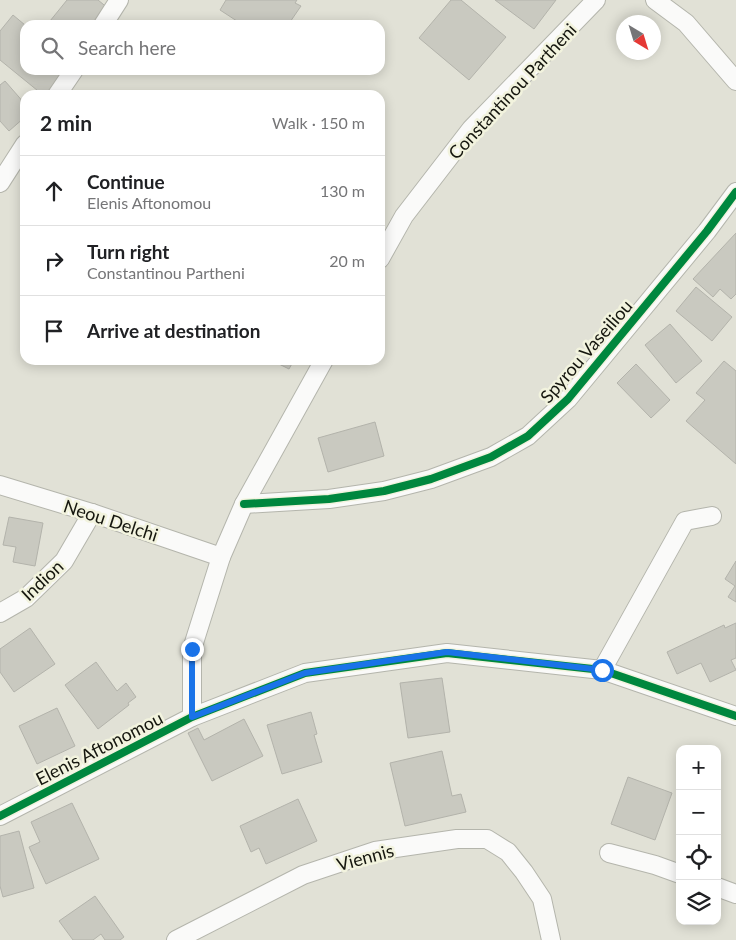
<!DOCTYPE html>
<html lang="en">
<head>
<meta charset="utf-8">
<style>
  :root { --surface:#fff; --page:#f6f6f6; --text:#202124; --muted:#757577; --line:#e0e0e0 }
  body { margin:0; font-family:Lato,sans-serif; background:var(--page); color:var(--text) }
  .controls { position:absolute; right:15px; bottom:15px; display:grid; overflow:hidden; border-radius:10px; box-shadow:0 2px 12px #0003 }
  .controls button { width:45px; height:45px; display:grid; place-items:center; padding:0; border:0; border-bottom:1px solid var(--line); background:var(--surface); color:var(--text); font:25px sans-serif }
  .compass { position:absolute; left:616px; top:15px; width:45px; height:45px; border-radius:50%; background:var(--surface); box-shadow:0 2px 12px #0003; rotate:142deg }
  .stop { position:absolute; width:15px; height:15px; margin:-11px; border:4px solid #1a73e8; border-radius:50%; background:#fff }
  .stop.end { background:#1a73e8; border-color:#fff; box-shadow:0 1px 5px #0008 }
  .list { margin:0; padding:0; list-style:none }
  h2 { display:flex; justify-content:space-between; align-items:center; height:65px; margin:0; padding:0 20px; font-size:21px }
  h2 small { font-size:16px; font-weight:400; color:var(--muted) }
  .list li { display:grid; grid-template-columns:32px 1fr auto; gap:15px; align-items:center; box-sizing:border-box; height:70px; padding:0 20px; border-top:1px solid var(--line) }
  .list b { display:block; font-size:19px; white-space:nowrap }
  .list p { margin:0; font-size:16px; white-space:nowrap; color:var(--muted) }
  .list em { font-size:16px; font-style:normal; color:var(--muted) }
  .icon { flex:none; width:28px; height:28px; fill:none; stroke:currentColor; stroke-width:2; stroke-linecap:round; stroke-linejoin:round }
  .map { position:relative; flex:none; width:736px; height:940px; overflow:hidden }
  .search { position:absolute; background:var(--surface); box-shadow:0 2px 12px #0003; left:20px; top:20px; width:365px; height:55px; display:flex; align-items:center; gap:12px; box-sizing:border-box; padding:0 18px; border-radius:15px; color:var(--muted); font-size:19px }
  .panel { position:absolute; background:var(--surface); box-shadow:0 2px 12px #0003; left:20px; top:90px; width:365px; height:275px; border-radius:15px }
  .map>svg:first-child { display:block }
  .building { fill:#c9c9c0; stroke:#b3b3ab }
  .lines { fill:none; stroke-linecap:round; stroke-linejoin:round }
  .minor-casing { stroke:#b4b5ac; stroke-width:20 }
  .minor { stroke:#fafaf9; stroke-width:18 }
  .cycleway-casing { stroke:#f2f3de; stroke-width:11 }
  .cycleway { stroke:#00873e; stroke-width:8 }
  .route { stroke:#1a73e8; stroke-width:6 }
  .labels { text-anchor:middle; dominant-baseline:central; stroke-width:5; stroke-linejoin:round; paint-order:stroke }
  .street-label { font-size:18px; fill:#15160e; stroke:#f2f3de }
</style>
</head>
<body>
<div class="map">
<svg width="736" height="940" viewBox="0 0 736 940">
  <rect width="100%" height="100%" fill="#e1e1d6"/>
  <g class="building">
    <path d="M67,0h31l11,9 -13,16h-41l-5,-4z"/>
    <path d="M226,0h71l-2,3 6,3 -13,19h-45l-23,-15z"/>
    <path d="M451,0h10l45,37 -37,43 -50,-42z"/>
    <path d="M495,0h61l-22,29z"/>
    <path d="M13,15l12,10v45h47l-21,25h-8l-43,-35v-29z"/>
    <path d="M5,81l20,23v13l-16,14 -9,-10v-36z"/>
    <path d="M736,233v61l-5,5 -11,-10 -7,8 -20,-18z"/>
    <path d="M696,287l36,30 -20,24 -36,-30z"/>
    <path d="M670,324l32,37 -26,22 -31,-38z"/>
    <path d="M271,360h23l-5,9z"/>
    <path d="M724,361l12,10v93l-50,-43 19,-21 -9,-7z"/>
    <path d="M636,364l34,36 -19,18 -34,-35z"/>
    <path d="M375,422l9,34 -56,16 -10,-34z"/>
    <path d="M9,517l34,6 -8,43 -22,-4 3,-15 -13,-2z"/>
    <path d="M736,561v41l-8,-5 7,-11 -10,-7z"/>
    <path d="M736,623v35l-5,2 5,10 -26,12 -9,-19 -24,11 -10,-22 57,-27 1,3z"/>
    <path d="M30,628l25,36 -41,28 -14,-20v-23z"/>
    <path d="M96,662l21,29 9,-8 10,14 -8,6 1,2 -31,24 -33,-44z"/>
    <path d="M442,678l8,54 -42,6 -8,-55z"/>
    <path d="M57,708l18,38 -38,18 -18,-38z"/>
    <path d="M311,712l6,22 -3,1 8,27 -40,12 -15,-49z"/>
    <path d="M244,719l19,37 -51,25 -24,-48 10,-5 6,12z"/>
    <path d="M442,751l10,45 9,-2 5,18 -61,14 -15,-63z"/>
    <path d="M628,777l44,16 -17,47 -44,-16z"/>
    <path d="M298,799l19,42 -51,23 -7,-16 -8,4 -11,-26z"/>
    <path d="M72,803l27,56 -53,25 -17,-37 11,-5 -9,-20z"/>
    <path d="M19,831l15,57 -31,9 -3,-11v-50z"/>
    <path d="M95,896l29,41 -4,3h-15l-4,-6 -8,6h-20l-14,-19z"/>
  </g>
  <g class="lines">
    <defs>
      <g id="minor">
        <path d="M655,0l31,23 50,58"/>
        <path d="M103,25l16,-25"/>
        <path d="M57,95l17,-25"/>
        <path d="M0,183l25,-39"/>
        <path d="M380,259l24,-43 67,-87 125,-129"/>
        <path d="M0,485l92,28 129,44"/>
        <path d="M244,504l85,-5 55,-8 47,-12 60,-22 37,-21 40,-37 139,-168 29,-39"/>
        <path d="M0,613l26,-15 38,-37 28,-48"/>
        <path d="M602,670l83,-149 27,-5"/>
        <path d="M192,717v-68l29,-92 23,-53 80,-144"/>
        <path d="M0,816l192,-99 113,-44 142,-20 155,17 134,46"/>
        <path d="M609,853l46,12 25,9"/>
        <path d="M717,887l19,7"/>
        <path d="M176,940l127,-65 72,-24 82,-12h30l21,13 16,20 18,27 9,41"/>
      </g>
    </defs>
    <use href="#minor" class="minor-casing"/>
    <use href="#minor" class="minor"/>
    <defs>
      <g id="cycleway">
        <path d="M244,504l85,-5 55,-8 47,-12 60,-22 37,-21 40,-37 139,-168 29,-39"/>
        <path d="M0,816l192,-99 113,-44 142,-20 155,17 134,46"/>
      </g>
    </defs>
    <use href="#cycleway" class="cycleway-casing"/>
    <use href="#cycleway" class="cycleway"/>
  </g>
  <g class="lines">
    <path class="route" d="M192,649v68l113,-44 142,-21 155,18"/>
  </g>
  <g class="labels">
    <g class="street-label">
      <text transform="translate(512 91) rotate(-47)">Constantinou Partheni</text>
      <text transform="translate(586 351) rotate(-49)">Spyrou Vaseiliou</text>
      <text transform="translate(111 520) rotate(18)">Neou Delchi</text>
      <text transform="translate(42 580) rotate(-43)">Indion</text>
      <text transform="translate(99 748) rotate(-27)">Elenis Aftonomou</text>
      <text transform="translate(365 857) rotate(-15)">Viennis</text>
    </g>
  </g>
</svg>
<div class="controls">
<button>+</button>
<button>−</button>
<button><svg class="icon" aria-label="locate" viewBox="0 0 24 24"><circle cx="12" cy="12" r="6"/><path d="M12 2v4M12 18v4M2 12h4M18 12h4"/></svg></button>
<button><svg class="icon" aria-label="layers" viewBox="0 0 24 24"><path d="M12 4l9 5-9 5-9-5zM3 14l9 5 9-5"/></svg></button>
</div>
<svg class="compass" viewBox="-18 -18 36 36"><path d="M0-13l5 13h-10z" fill="#e53935"/><path d="M0 13l5-13h-10z" fill="#757577"/></svg>
<div class="stop" style="left:602px;top:670px"></div>
<div class="stop end" style="left:192px;top:649px"></div>
<div class="search"><svg class="icon" aria-label="search" viewBox="0 0 24 24"><circle cx="10" cy="10" r="6"/><path d="M15 15l6 6"/></svg>Search here</div>
<section class="panel">
<h2>2 min<small>Walk · 150 m</small></h2>
<ul class="list">
<li><svg class="icon" aria-label="ahead" viewBox="0 0 24 24"><path d="M12 20V5M6 11l6-6 6 6"/></svg><div><b>Continue</b><p>Elenis Aftonomou</p></div><em>130 m</em></li>
<li><svg class="icon" aria-label="right" viewBox="0 0 24 24"><path d="M7 20v-9h11M14 6l5 5-5 5"/></svg><div><b>Turn right</b><p>Constantinou Partheni</p></div><em>20 m</em></li>
<li><svg class="icon" aria-label="arrive" viewBox="0 0 24 24"><path d="M6 21V4h12l-3 4 3 4H6"/></svg><div><b>Arrive at destination</b></div></li>
</ul>
</section>
</div>
</body>
</html>
